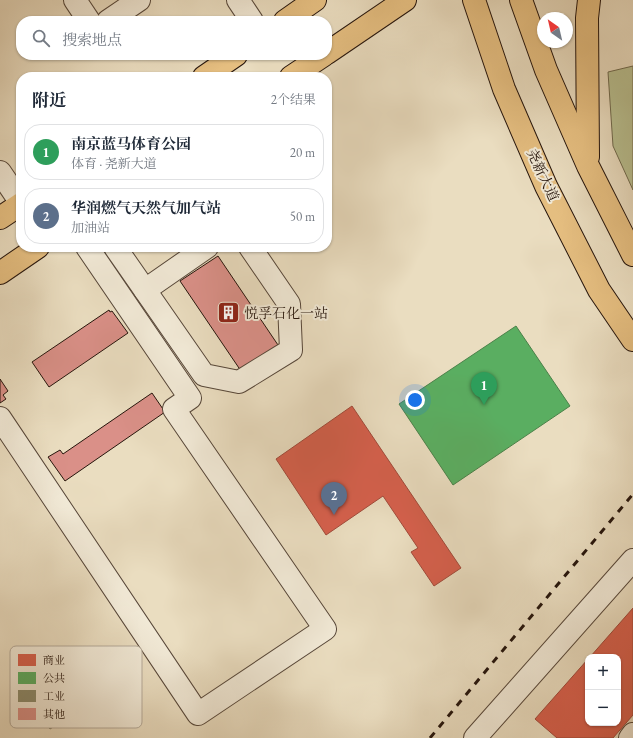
<!DOCTYPE html>
<html lang="zh">
<head>
<meta charset="utf-8">
<style>
  :root { --surface:#fff; --page:#f6f6f7; --text:#1f2937; --muted:#747a83; --line:#e0e1e3; --accent:#d93025 }
  body { margin:0; font-family:"EB Garamond","Noto Serif SC",serif; background:var(--page); color:var(--text) }
  .controls { position:absolute; right:12px; bottom:12px; display:grid; overflow:hidden; border-radius:8px; box-shadow:0 1px 3px #0004 }
  .controls button { width:36px; height:36px; display:grid; place-items:center; padding:0; border:0; border-bottom:1px solid var(--line); background:var(--surface); color:var(--text); font:20px sans-serif }
  .compass { position:absolute; left:537px; top:12px; width:36px; height:36px; border-radius:50%; background:var(--surface); box-shadow:0 1px 3px #0004; rotate:326deg }
  .you { position:absolute; left:415px; top:400px; width:14px; height:14px; margin:-10px; border:3px solid #fff; border-radius:50%; background:#1a73e8; box-shadow:0 0 0 6px #1a73e833 }
  .badge { display:grid; place-items:center; width:26px; height:26px; border-radius:50%; background:var(--accent); color:#fff; font-size:13px; font-weight:700 }
  .pin { position:absolute; translate:-50% -33px; filter:drop-shadow(0 1px 2px #0008) }
  .pin::after { content:''; position:absolute; top:21px; width:14px; height:12px; background:inherit; clip-path:polygon(0 0,100% 0,50% 100%) }
  .list { margin:0; padding:0; list-style:none }
  h2 { display:flex; justify-content:space-between; align-items:center; height:52px; margin:0; padding:0 16px; font-size:17px }
  h2 small { font-size:13px; font-weight:400; color:var(--muted) }
  .list li { display:grid; grid-template-columns:26px 1fr auto; gap:12px; align-items:center; box-sizing:border-box; height:56px; margin:0 8px 8px; padding:0 8px; border:1px solid var(--line); border-radius:16px }
  .list b { display:block; font-size:15px; white-space:nowrap }
  .list p { margin:0; font-size:13px; white-space:nowrap; color:var(--muted) }
  .list em { font-size:13px; font-style:normal; color:var(--muted) }
  .icon { flex:none; width:22px; height:22px; fill:none; stroke:currentColor; stroke-width:2; stroke-linecap:round; stroke-linejoin:round }
  .map { position:relative; flex:none; width:633px; height:738px; overflow:hidden }
  .search { position:absolute; background:var(--surface); box-shadow:0 1px 3px #0004; left:16px; top:16px; width:316px; height:44px; display:flex; align-items:center; gap:10px; box-sizing:border-box; padding:0 14px; border-radius:16px; color:var(--muted); font-size:15px }
  .panel { position:absolute; background:var(--surface); box-shadow:0 1px 3px #0004; left:16px; top:72px; width:316px; height:180px; border-radius:16px }
  .map>svg:first-child { display:block }
  .green { fill:#b9c091; stroke:#706a4e }
  .shops { fill:#d6604d; stroke:#a14a3a }
  .public { fill:#5aae61; stroke:#4a8048 }
  .industry { fill:#8c8c6e; stroke:#6d6851 }
  .building { fill:#da9088; stroke:#26150c }
  .lines { fill:none; stroke-linecap:round; stroke-linejoin:round }
  .minor-casing { stroke:#574739; stroke-width:24 }
  .major-casing { stroke:#26150c; stroke-width:24 }
  .minor { stroke:#f1e9d6; stroke-width:22 }
  .major { stroke:#e5be80; stroke-width:22 }
  .rail { stroke:#26150c; stroke-width:3; stroke-dasharray:7 7; stroke-linecap:butt }
  .labels { text-anchor:middle; dominant-baseline:central; stroke-width:4; stroke-linejoin:round; paint-order:stroke }
  .street-label { font-size:14px; fill:#26150c; stroke:#f1e9d6 }
  .poi-label { font-size:14px; fill:#26150c; stroke:#f1e9d6; text-anchor:start }
  .key { fill:#f1e9d6; stroke:#b4a999; stroke-width:1 }
  .key-label { font-size:11px; fill:#26150c }
</style>
</head>
<body>
<div class="map">
<svg width="633" height="738" viewBox="0 0 633 738">
  <rect width="100%" height="100%" fill="#eaddc0"/>
  <filter id="stains"><feTurbulence type="fractalNoise" baseFrequency=".005" numOctaves="4"/><feColorMatrix values="0 0 0 0 .2 0 0 0 0 .09 0 0 0 0 .02 0 0 0 .5 -.17"/></filter>
  <radialGradient id="worn" r=".72"><stop offset=".6" stop-color="#630" stop-opacity="0"/><stop offset="1" stop-color="#630" stop-opacity=".3"/></radialGradient>
  <path class="green" d="M633,66v124l-20,-44 -5,-74z"/>
  <g class="shops">
    <path d="M352,406l109,162 -27,18 -23,-34 7,-4 -35,-52 -57,39 -50,-76z"/>
    <path d="M633,608v107l-20,23h-56l-22,-19 53,-60v64h30v-66h-28z"/>
  </g>
  <path class="public" d="M516,326l54,80 -117,79 -54,-81z"/>
  <path class="industry" d="M42,702l16,22 -8,5 -15,-22z"/>
  <g class="building">
    <path d="M218,256l60,89 -37,26 -61,-90z"/>
    <path d="M109,310l1,2 2,-1 16,22 -79,54 -17,-25z"/>
    <path d="M0,379l8,12 -5,4 3,4 -6,4z"/>
    <path d="M152,393l13,19 -100,69 -17,-24 12,-7 3,4z"/>
  </g>
  <g class="lines">
    <defs>
      <g id="minor">
        <path d="M75,0l14,21"/>
        <path d="M238,0l14,21"/>
        <path d="M108,21l31,-21"/>
        <path d="M0,172l21,31"/>
        <path d="M115,247l89,128 35,7 52,-32 -2,-46 -39,-57"/>
        <path d="M145,290l62,-43"/>
        <path d="M0,418l198,296 127,-85 -151,-220 16,-11 -103,-151"/>
        <path d="M475,738l158,-178"/>
        <path d="M630,738l3,-4"/>
      </g>
      <g id="major">
        <path d="M474,0l30,89 42,97 53,104 34,50"/>
        <path d="M521,0l25,70 42,96 45,89"/>
        <path d="M285,21l30,-21"/>
        <path d="M327,53l78,-53"/>
        <path d="M204,77l32,-22"/>
        <path d="M291,77l33,-22"/>
        <path d="M588,157l-1,-139 2,-18"/>
        <path d="M0,218l21,-14"/>
        <path d="M0,273l38,-26"/>
      </g>
    </defs>
    <use href="#minor" class="minor-casing"/>
    <use href="#major" class="major-casing"/>
    <use href="#minor" class="minor"/>
    <use href="#major" class="major"/>
    <path class="rail" d="M430,738l203,-244"/>
  </g>
  <defs>
    <symbol id="building-square" viewBox="-11 -11 22 22"><rect x="-9" y="-9" width="18" height="18" rx="4" fill="#8f2418" stroke="#f1e9d6"/><path d="M-4-6H4V6H1V3H-1V6H-4ZM-2.5-4.3h1.7v1.8h-1.7ZM.8-4.3h1.7v1.8H.8ZM-2.5-1h1.7V.8h-1.7ZM.8-1h1.7V.8H.8Z" fill="#fff"/></symbol>
  </defs>
  <g fill-rule="evenodd">
    <use href="#building-square" x="216" y="300" width="25" height="25"/>
  </g>
  <g class="labels">
    <g class="street-label">
      <text transform="translate(543 175) rotate(65)">尧新大道</text>
    </g>
    <g class="poi-label">
      <text x="244" y="313">悦孚石化一站</text>
    </g>
  </g>
  <rect x="10" y="646" width="132" height="82" rx="6" class="key"/>
  <rect x="18" y="654" width="18" height="12" fill="#d6604d"/>
  <rect x="18" y="672" width="18" height="12" fill="#5aae61"/>
  <rect x="18" y="690" width="18" height="12" fill="#8c8c6e"/>
  <rect x="18" y="708" width="18" height="12" fill="#da9088"/>
  <g class="key-label">
    <text x="43" y="664">商业</text>
    <text x="43" y="682">公共</text>
    <text x="43" y="700">工业</text>
    <text x="43" y="718">其他</text>
  </g>
  <rect width="100%" height="100%" filter="url(#stains)"/>
  <rect width="100%" height="100%" fill="url(#worn)"/>
</svg>
<div class="controls">
<button>+</button>
<button>−</button>
</div>
<svg class="compass" viewBox="-18 -18 36 36"><path d="M0-13l5 13h-10z" fill="#e53935"/><path d="M0 13l5-13h-10z" fill="#747a83"/></svg>
<div class="you"></div>
<div class="pin badge" style="left:484px;top:405px;background:#2e9e5b">1</div>
<div class="pin badge" style="left:334px;top:515px;background:#5c6f8a">2</div>
<div class="search"><svg class="icon" aria-label="search" viewBox="0 0 24 24"><circle cx="10" cy="10" r="6"/><path d="M15 15l6 6"/></svg>搜索地点</div>
<section class="panel">
<h2>附近<small>2个结果</small></h2>
<ul class="list">
<li><span class="badge" style="background:#2e9e5b">1</span><div><b>南京蓝马体育公园</b><p>体育 · 尧新大道</p></div><em>20 m</em></li>
<li><span class="badge" style="background:#5c6f8a">2</span><div><b>华润燃气天然气加气站</b><p>加油站</p></div><em>50 m</em></li>
</ul>
</section>
</div>
</body>
</html>
